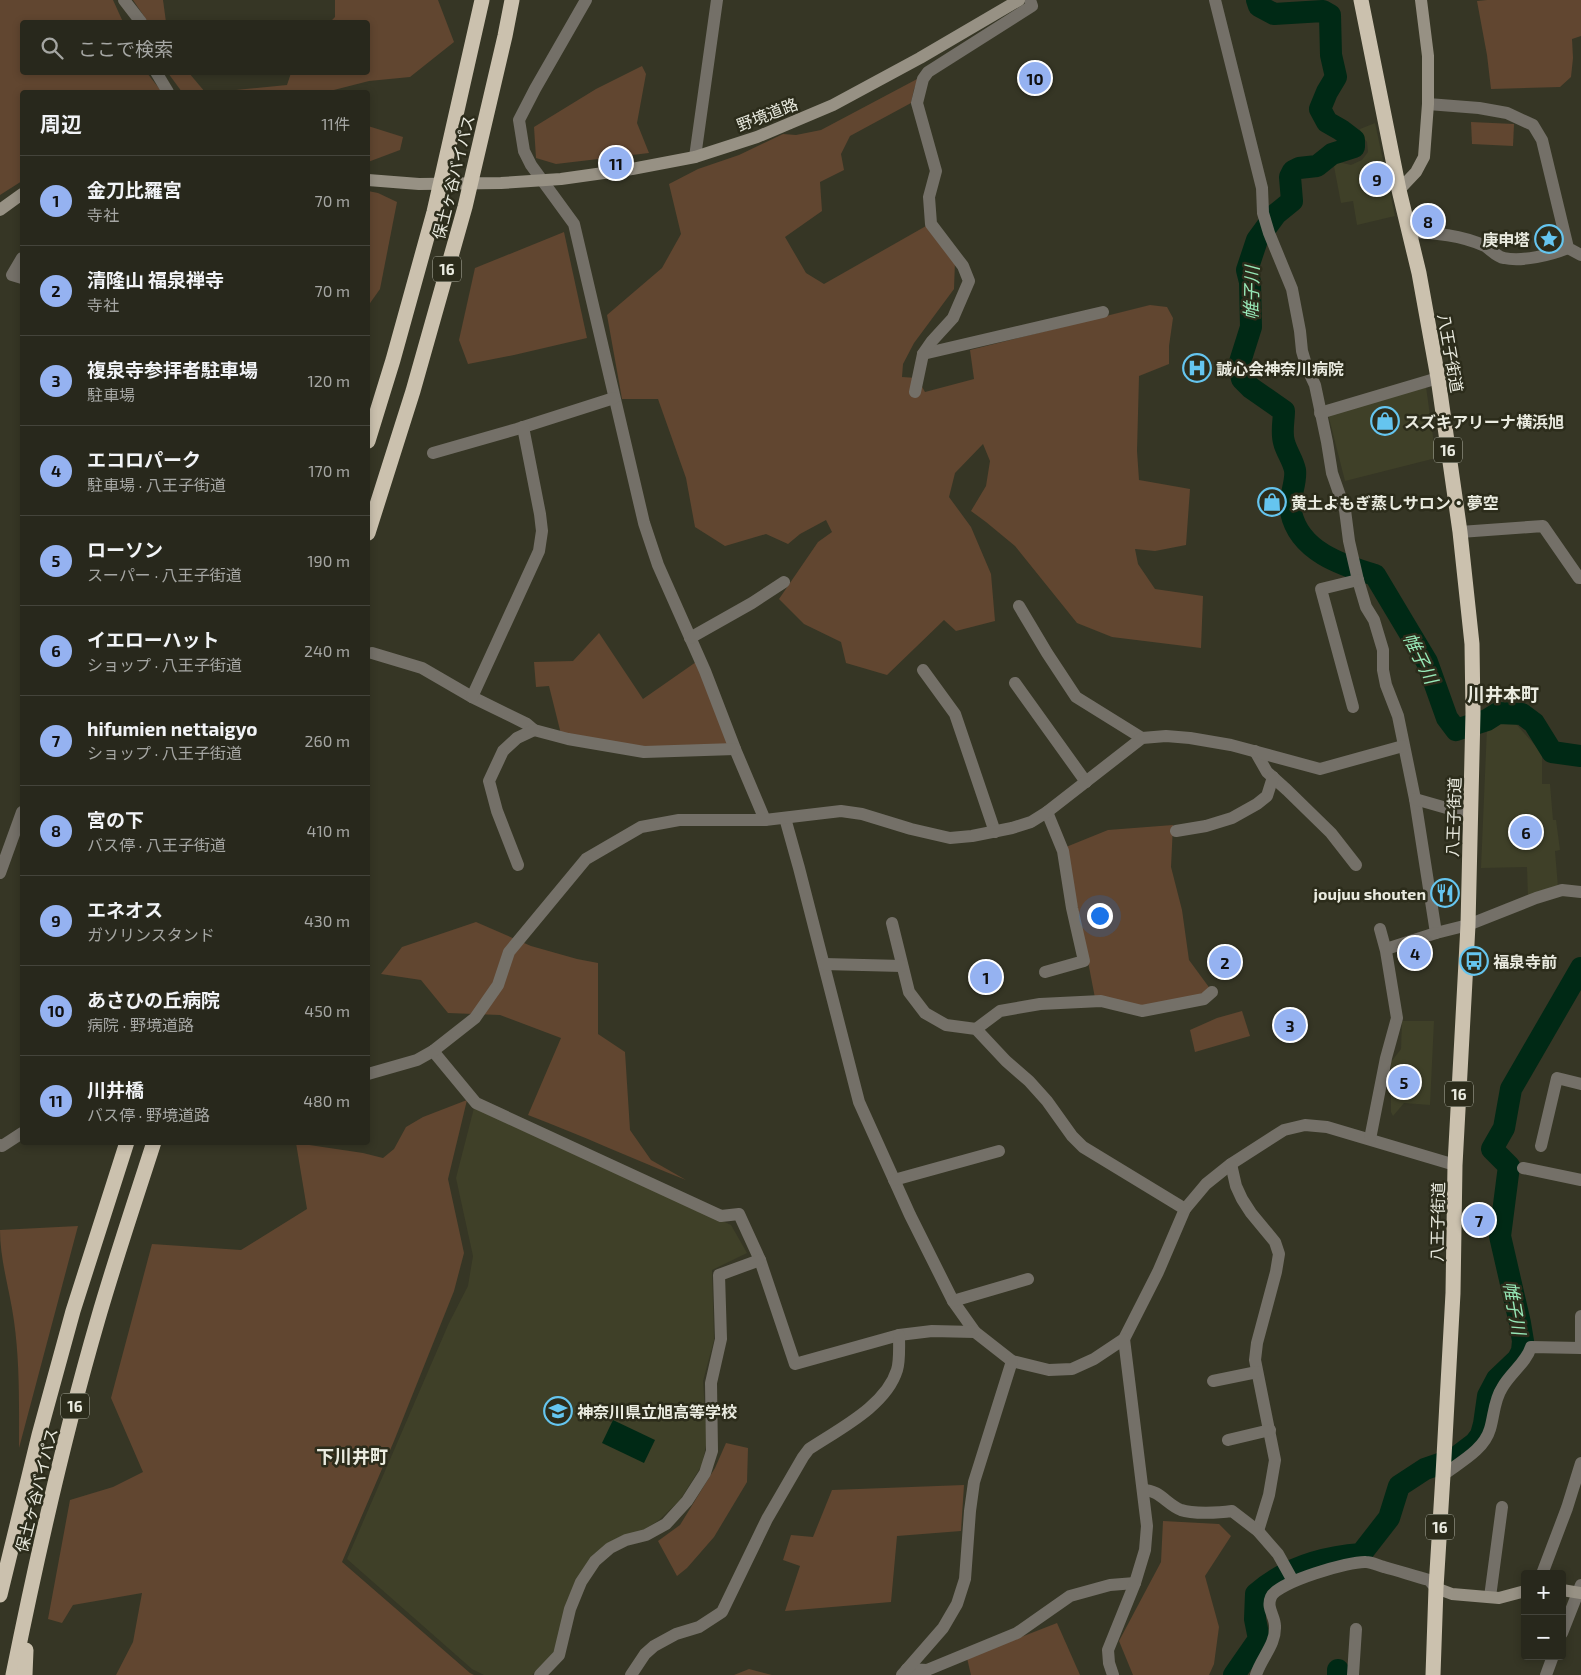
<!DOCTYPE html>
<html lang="ja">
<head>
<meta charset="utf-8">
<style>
  :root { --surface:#28281c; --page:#303025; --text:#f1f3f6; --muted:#a5a6a3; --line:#44443b; --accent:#95b2f1 }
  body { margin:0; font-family:"Exo 2","Noto Sans JP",sans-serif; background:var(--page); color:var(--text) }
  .controls { position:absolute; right:15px; bottom:15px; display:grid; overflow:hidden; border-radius:5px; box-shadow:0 2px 8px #0003 }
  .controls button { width:45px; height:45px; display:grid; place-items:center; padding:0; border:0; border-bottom:1px solid var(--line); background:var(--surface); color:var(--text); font:25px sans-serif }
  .you { position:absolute; left:1099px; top:915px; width:18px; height:18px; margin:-12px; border:4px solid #fff; border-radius:50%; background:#1a73e8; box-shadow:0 0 0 8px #1a73e833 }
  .badge { display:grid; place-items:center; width:32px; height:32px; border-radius:50%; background:var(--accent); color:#111; font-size:16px; font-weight:700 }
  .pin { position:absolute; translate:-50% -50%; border:2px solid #fff; box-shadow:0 1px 5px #0006 }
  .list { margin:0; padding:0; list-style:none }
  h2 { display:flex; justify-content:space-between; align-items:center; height:65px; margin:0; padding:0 20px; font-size:21px }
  h2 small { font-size:16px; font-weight:400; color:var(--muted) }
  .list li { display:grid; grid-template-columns:32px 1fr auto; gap:15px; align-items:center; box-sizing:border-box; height:90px; padding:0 20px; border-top:1px solid var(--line) }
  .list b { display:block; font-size:19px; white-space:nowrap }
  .list p { margin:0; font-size:16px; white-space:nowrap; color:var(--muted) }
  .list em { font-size:16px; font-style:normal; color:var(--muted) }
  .icon { flex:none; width:28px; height:28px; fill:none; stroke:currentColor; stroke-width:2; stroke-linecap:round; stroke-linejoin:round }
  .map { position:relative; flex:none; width:1581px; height:1675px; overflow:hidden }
  .search { position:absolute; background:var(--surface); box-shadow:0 2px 8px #0003; left:20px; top:20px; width:350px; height:55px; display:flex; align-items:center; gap:12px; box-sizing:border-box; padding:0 18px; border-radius:5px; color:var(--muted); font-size:19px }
  .panel { position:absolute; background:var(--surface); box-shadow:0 2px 8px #0003; left:20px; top:90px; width:350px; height:1055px; border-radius:5px }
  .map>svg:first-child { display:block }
  .built { fill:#3f4028 }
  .green { fill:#614630 }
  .water { fill:#002915 }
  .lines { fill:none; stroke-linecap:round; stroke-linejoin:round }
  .river { stroke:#002915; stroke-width:22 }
  .street { stroke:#747068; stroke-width:12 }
  .secondary { stroke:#979184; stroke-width:12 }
  .highway { stroke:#cbc1ae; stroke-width:15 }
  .labels { text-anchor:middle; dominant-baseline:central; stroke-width:5; stroke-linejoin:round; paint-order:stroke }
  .shield { fill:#2c2c1b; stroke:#b1b2a5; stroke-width:1 }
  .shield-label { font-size:15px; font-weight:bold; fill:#eaebe0 }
  .street-label { font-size:16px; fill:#eaebe0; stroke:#2c2c1b }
  .poi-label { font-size:16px; font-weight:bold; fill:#eaebe0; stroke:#2c2c1b; text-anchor:start }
  .water-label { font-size:18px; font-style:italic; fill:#97e9b8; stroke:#2c2c1b }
  .neighbourhood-label { font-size:18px; font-weight:bold; fill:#eaebe0; stroke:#2c2c1b }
</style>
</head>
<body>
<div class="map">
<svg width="1581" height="1675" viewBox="0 0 1581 1675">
  <rect width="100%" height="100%" fill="#363625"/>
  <g class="built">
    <path d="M1375,123l20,93 -38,9 -4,-24 -12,2 -8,-42 18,4 11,-5 6,-8 -1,-10 -5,-6 -2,-7z"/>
    <path d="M1426,387l10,71 -91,23 -17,-67z"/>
    <path d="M1505,722l11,2 26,29v31h8l3,36h3l4,30 -5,1 3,36 -30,11 -1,-31 -46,1 6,-140z"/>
    <path d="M1402,1021h32l-4,84 -26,-2 -11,13 -2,-4v-50l10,-13z"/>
    <path d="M474,1108l257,117 16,28 -35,17 2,70 -11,41 4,60 -5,24 -22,35 -21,20 -20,13 -45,21 -39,97 -23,24h-48l-12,-6 -125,-110 102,-236 19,-37 5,-30 -17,-78z"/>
  </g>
  <g class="green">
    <path d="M0,0h113l10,22h-101v50l125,1 15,19h-140v89l-22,14z"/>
    <path d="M133,0h30l3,22h-18z"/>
    <path d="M335,0h103l16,42 -44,35 -41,4 -43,11h-111l72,-7 4,-12 77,-1v-50h-38l5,-5z"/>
    <path d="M1487,0h94v36l-9,3 1,19 -2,19 -11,10 -69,2 -4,-34 -10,-54z"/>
    <path d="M642,66l4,8 -9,49 12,30 -93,11 -20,-6 -2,-31 62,-38z"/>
    <path d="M168,73h21l16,19h-23z"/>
    <path d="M919,78l-5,11 -3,14 -61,33 -9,18 3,16 -24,12 2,29 -37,26 21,36 18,11 102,-58 29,35 -1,28 -40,54 -11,21 -1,13 15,1 8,14 49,-13 -4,-29 180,-45 17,2 6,11 -4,28v18l-30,12 -2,75 2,29 51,9 -4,56 -31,6 -20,-2 3,15 17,25 48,7 -2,52 -89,-11 -35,-14 -62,-77 -29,-24 -15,-11 15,-25 4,-25 -7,-17 -28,29 -6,24 22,30 20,47 4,47 -39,10 -12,-11 -57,55 -41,-12 -5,-21 -37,-18 -25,-25 39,-57 14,-10 -6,-12 -26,14 -12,10 -22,-10 -41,12 -30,-19 -9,-49 -28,-79h-36l-15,-84 55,-47 19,-34 -12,-50 29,-15 41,-14 44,-21 13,1 25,-5z"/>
    <path d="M1471,122l43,2 -1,22 -41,-2z"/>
    <path d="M368,126l35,11 -3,13 -32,12z"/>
    <path d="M368,191l10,2 19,9 -17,87 -12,17z"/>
    <path d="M564,232l23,106 -73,17 -46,9 -9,-24 16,-72z"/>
    <path d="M599,633l44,66 53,-37 34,83 -81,3 -88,-14 -12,-48 -13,1 -2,-25 39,-1z"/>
    <path d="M1173,825l-2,42 11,43 7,50 22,30 -8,7 -66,10 -42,-9 -29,-151 42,-17z"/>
    <path d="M476,922l55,24 46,13 21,4v71l27,18 5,78 21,30 35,20c-53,-21 -105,-45 -158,-65l33,-77 -61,-23 -52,-2 -27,-33 -40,-6 21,-27z"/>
    <path d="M1242,1011l8,25 -55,16 -5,-22 27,-12z"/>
    <path d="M467,1100l-19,79 16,74 -10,38 -60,150 -52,121 128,111 4,2h-358l17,-33 9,-49 -69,12 -11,18 -14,-4 22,-119 43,-13 30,-15 -32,-74 41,-154 89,6 66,-41 -11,-66 67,10 20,5 11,-9 12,-22 17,-10z"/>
    <path d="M78,1226l-59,222c0,-43 1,-84 -5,-127 -4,-30 -14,-60 -14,-91z"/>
    <path d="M726,1443l22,5 -1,34 -33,55 -27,31 -10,8 -19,-35 22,-16 35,-57z"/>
    <path d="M964,1485l-3,46 -64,5 -6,66 -106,9 15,-45 -17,-6 8,-25 22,2 19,-47z"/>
    <path d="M1163,1521l56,3 12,12 -26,40 14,51 -5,37 -5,11h-76l-14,-34 42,-79z"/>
    <path d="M1057,1623l23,52h-109l-4,-17z"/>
    <path d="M749,1669l23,6h-38z"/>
  </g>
  <path class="water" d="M613,1420l42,20 -11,23 -42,-20z"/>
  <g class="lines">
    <g class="river">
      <path d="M1257,0l2,6 15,8 49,-3 7,4 1,40 5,22 -9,15 -7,17 7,13 14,8 13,10v7l-22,7 -15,12 -18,2 -6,3 -3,6 2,24 -16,13 -19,26 -10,30 3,12 1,45 -12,38 3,14 9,9 33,23c0,9 -3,21 0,31 2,9 9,18 11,28 2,13 -7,28 -4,42 8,39 50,53 84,63l52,87 20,56 9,12 31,-10 11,-7 24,1 12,9 18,29 29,4"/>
      <path d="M1234,1675l25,-36 -4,-20 1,-25c29,-26 66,-37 105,-40l28,-36 10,-32 26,-17 29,-10 21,-16 6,-8 3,-11 4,-28 9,-17 21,-20 4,-8 1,-10 -3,-18 -20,-87 9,-70 -17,-17 12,-21 7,-39 70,-121"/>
      <path d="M1338,1675v-5"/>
    </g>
    <g class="street">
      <path d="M124,0l17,22"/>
      <path d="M586,0l-51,89 -16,31 5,31 7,14 43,59 70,299 14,42 47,106 30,78 30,71"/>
      <path d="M1215,0l47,188 1,25 6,20 23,56 8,42 2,20 5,17 8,17 12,57 5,31 13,37 4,31 9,39 8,27 8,13 9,30v20l3,15 12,31 17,83 21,134 32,-8 68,-27 26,-8 19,2"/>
      <path d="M156,72l12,20"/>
      <path d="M1428,104l51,4 28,5 26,12 9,15 26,108 13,7"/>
      <path d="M695,157l22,-157"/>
      <path d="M1410,232c25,1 51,3 75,14 6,4 12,11 19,12 18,4 47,-3 64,-10"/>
      <path d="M22,258l-10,17 10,3"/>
      <path d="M923,354l180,-42"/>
      <path d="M915,392l8,-38 9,-13 21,-23 16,-37 -6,-15 -32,-42 -2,-27 7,-26 -19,-68 6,-24 5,-7 104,-66 -2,-6"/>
      <path d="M1320,413l118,-35"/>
      <path d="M433,453l84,-24 97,-31"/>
      <path d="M1460,532l83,-6 36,52h2"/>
      <path d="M1019,606l28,47 29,44 66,41"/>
      <path d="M690,638l62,-35 32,-21"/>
      <path d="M372,653l50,15 50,29 55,27 7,6 34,9 76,13 91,-3"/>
      <path d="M923,670l32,44 40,118"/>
      <path d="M1015,683l71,99"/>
      <path d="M472,697l67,-146 3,-20 -2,-17 -17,-87"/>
      <path d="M1353,707l-32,-118 37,-9"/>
      <path d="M1255,751l12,21 20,18 44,43 25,32"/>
      <path d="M1415,799l56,16"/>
      <path d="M785,818l14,50 60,234 51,113 43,86 22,31 37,29 37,9 23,-1 22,-10 30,-20 34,-67 27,-63 21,-25 25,-20 53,-34 21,-5 22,2 128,38"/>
      <path d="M1176,831l30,-5 26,-8 25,-14 10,-8 6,-19"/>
      <path d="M518,865l-21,-54 -8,-30 14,-30 14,-13 17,-8"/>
      <path d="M0,873l22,-61"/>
      <path d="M892,923l17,69 16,21 21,12 30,4 30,32 23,20 18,20 25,35 11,11 102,62"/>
      <path d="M1386,949l50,-16"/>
      <path d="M824,964l78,2"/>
      <path d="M1045,972l39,-11 -12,-53 -9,-57 -16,-39"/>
      <path d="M976,1029l24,-18 40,-7 61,-3 41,10 62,-12 8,-7"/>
      <path d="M433,1051l43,52 245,113 18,-2 21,46 35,104 104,-29 33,-4 43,1"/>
      <path d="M368,1074l49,-14 16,-9 42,-33 23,-33 11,-33 77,-93 55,-32 38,-7h86l76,-9 21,3 49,15 39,9 22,-2 40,-8 19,-6 16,-10 95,-74 24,-2 24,2 41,7 89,24 83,-23"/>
      <path d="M1370,1139l16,-81 11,-40 -11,-67 -6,-22"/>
      <path d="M0,1145l2,1 20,-13"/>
      <path d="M1541,1146l16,-68 24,6"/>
      <path d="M1231,1164l5,22 6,13 9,14 24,29 4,12 -3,18 -19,71 -2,17 20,100 -6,35 -11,36"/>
      <path d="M1523,1168l58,12"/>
      <path d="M894,1180l105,-29"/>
      <path d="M953,1301l75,-22"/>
      <path d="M1581,1316v32"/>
      <path d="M1213,1381l44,-9"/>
      <path d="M1228,1440l42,-10"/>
      <path d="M1443,1475c17,-13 41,-25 47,-46 4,-13 4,-29 12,-41 8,-15 24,-25 29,-41l50,1"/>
      <path d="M1143,1490c17,0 23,14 38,20 11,4 38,3 51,1l26,20 20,23 15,27"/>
      <path d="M1542,1574l25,-66 14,-45"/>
      <path d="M1490,1597l12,-90"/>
      <path d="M1562,1633l19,-48"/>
      <path d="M907,1669l20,1 90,-37 53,-37 40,-11 25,-2"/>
      <path d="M540,1675l19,-20 11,-46 11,-27 14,-21 15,-13 16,-8 20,-5 20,-11 21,-23 18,-28 7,-22 -1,-68 10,-44 -2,-64 41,-15"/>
      <path d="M631,1675l14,-21 9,-8 22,-12 23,-7 23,-15 45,-93 36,-62 6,-8c30,-20 77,-43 88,-79 3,-10 2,-24 2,-35"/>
      <path d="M902,1675l41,-47 14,-24 8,-25 5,-68 4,-29 38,-121"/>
      <path d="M1113,1675l-4,-12 -1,-13 27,-67 10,-33 2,-24 -23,-187"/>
      <path d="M1256,1675c5,-17 20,-30 19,-49 0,-10 -9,-18 -4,-29 6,-15 79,-36 95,-35 6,0 13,4 18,5 15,4 30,9 45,13l7,8"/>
      <path d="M1353,1675l3,-46"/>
      <path d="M1546,1675l7,-19"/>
    </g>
    <g class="secondary">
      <path d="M368,180l51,4 82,-1 60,-4 71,-10 63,-12 62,-20 76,-32 87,-47 99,-58"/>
      <path d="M1399,190l17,-18 8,-15 4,-53v-48l-7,-56"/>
      <path d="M0,210l22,-16"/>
      <path d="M1436,1588l16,6 47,4 26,-7"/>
      <path d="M1562,1590l19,3"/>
    </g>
    <g class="highway">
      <path d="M1361,0l38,190 20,83 19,105 22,154 12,112 1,69 -5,212 -13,240 -2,128 -10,182 -7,113 -3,87"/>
      <path d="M368,441l25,-81 41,-148 48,-212"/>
      <path d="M368,533l45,-142 52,-184 40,-171 7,-36"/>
      <path d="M0,1595l39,-160 34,-124 54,-169"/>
      <path d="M13,1675c24,-119 51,-239 85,-356 17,-59 37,-118 56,-177"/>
      <path d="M25,1675l1,-25"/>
    </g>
  </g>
  <defs>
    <symbol id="sight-ring" viewBox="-11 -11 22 22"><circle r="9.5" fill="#2c2c1b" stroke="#65c5ef" stroke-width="1.5"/><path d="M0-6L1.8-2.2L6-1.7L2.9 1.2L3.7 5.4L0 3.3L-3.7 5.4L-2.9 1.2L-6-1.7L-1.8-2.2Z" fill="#65c5ef"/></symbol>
    <symbol id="hospital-ring" viewBox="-11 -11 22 22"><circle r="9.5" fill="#2c2c1b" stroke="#65c5ef" stroke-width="1.5"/><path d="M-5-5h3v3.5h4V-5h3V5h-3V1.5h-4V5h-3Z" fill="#65c5ef"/></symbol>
    <symbol id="shop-ring" viewBox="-11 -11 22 22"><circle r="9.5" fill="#2c2c1b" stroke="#65c5ef" stroke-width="1.5"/><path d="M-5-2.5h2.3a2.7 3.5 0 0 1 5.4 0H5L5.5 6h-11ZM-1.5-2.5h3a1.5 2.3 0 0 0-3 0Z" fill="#65c5ef"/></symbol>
    <symbol id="restaurant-ring" viewBox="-11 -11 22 22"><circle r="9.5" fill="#2c2c1b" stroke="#65c5ef" stroke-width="1.5"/><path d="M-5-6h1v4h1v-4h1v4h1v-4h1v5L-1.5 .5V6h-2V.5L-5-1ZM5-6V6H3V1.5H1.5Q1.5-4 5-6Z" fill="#65c5ef"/></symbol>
    <symbol id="bus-ring" viewBox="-11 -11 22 22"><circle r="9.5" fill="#2c2c1b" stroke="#65c5ef" stroke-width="1.5"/><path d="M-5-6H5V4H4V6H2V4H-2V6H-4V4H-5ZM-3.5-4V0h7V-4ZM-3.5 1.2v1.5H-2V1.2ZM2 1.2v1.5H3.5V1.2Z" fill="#65c5ef"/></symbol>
    <symbol id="school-ring" viewBox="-11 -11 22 22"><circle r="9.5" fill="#2c2c1b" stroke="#65c5ef" stroke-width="1.5"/><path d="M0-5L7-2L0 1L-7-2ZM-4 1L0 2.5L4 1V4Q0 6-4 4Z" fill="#65c5ef"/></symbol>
  </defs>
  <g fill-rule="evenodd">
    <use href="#sight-ring" x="1533" y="223" width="32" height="32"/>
    <use href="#hospital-ring" x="1181" y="352" width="32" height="32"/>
    <use href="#shop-ring" x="1369" y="405" width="32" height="32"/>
    <use href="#shop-ring" x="1256" y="486" width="32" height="32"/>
    <use href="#restaurant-ring" x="1429" y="877" width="32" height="32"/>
    <use href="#bus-ring" x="1458" y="945" width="32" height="32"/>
    <use href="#school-ring" x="542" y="1395" width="32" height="32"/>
  </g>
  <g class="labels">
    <g class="shield">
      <rect x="433" y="256.5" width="28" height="25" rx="4"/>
      <rect x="1434" y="437.5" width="28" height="25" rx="4"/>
      <rect x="1445" y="1081.5" width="28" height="25" rx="4"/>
      <rect x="61" y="1393.5" width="28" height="25" rx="4"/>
      <rect x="1426" y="1514.5" width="28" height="25" rx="4"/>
    </g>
    <g class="shield-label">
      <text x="447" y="269">16</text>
      <text x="1448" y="450">16</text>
      <text x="1459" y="1094">16</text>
      <text x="75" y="1406">16</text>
      <text x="1440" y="1527">16</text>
    </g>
    <g class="street-label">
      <text transform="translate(767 114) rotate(-21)">野境道路</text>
      <text transform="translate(453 177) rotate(-76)">保土ヶ谷バイパス</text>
      <text transform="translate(1451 353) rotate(80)">八王子街道</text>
      <text transform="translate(1453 817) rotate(-88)">八王子街道</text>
      <text transform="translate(1437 1222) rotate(-89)">八王子街道</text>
      <text transform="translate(36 1490) rotate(-76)">保土ヶ谷バイパス</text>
    </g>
    <g class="poi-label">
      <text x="1530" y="239" text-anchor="end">庚申塔</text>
      <text x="1216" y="368">誠心会神奈川病院</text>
      <text x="1404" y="421">スズキアリーナ横浜旭</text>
      <text x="1291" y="502">黄土よもぎ蒸しサロン・夢空</text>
      <text x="1426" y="893" text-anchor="end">joujuu shouten</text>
      <text x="1493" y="961">福泉寺前</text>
      <text x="577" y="1411">神奈川県立旭高等学校</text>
    </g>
    <g class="water-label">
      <text transform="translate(1251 293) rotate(-89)">帷子川</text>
      <text transform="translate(1421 658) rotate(64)">帷子川</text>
      <text transform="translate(1515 1308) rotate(80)">帷子川</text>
    </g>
    <g class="neighbourhood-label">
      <text x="1503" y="694">川井本町</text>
      <text x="352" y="1456">下川井町</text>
    </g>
  </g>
</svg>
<div class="controls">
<button>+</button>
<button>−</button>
</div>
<div class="you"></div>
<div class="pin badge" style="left:986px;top:977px">1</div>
<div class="pin badge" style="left:1225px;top:962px">2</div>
<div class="pin badge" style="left:1290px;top:1025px">3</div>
<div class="pin badge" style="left:1415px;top:953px">4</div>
<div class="pin badge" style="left:1404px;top:1082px">5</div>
<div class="pin badge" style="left:1526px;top:832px">6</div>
<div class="pin badge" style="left:1479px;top:1220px">7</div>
<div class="pin badge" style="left:1428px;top:221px">8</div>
<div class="pin badge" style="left:1377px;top:179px">9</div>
<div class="pin badge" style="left:1035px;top:78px">10</div>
<div class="pin badge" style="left:616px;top:163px">11</div>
<div class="search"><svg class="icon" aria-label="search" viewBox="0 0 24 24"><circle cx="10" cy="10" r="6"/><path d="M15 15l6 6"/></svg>ここで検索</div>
<section class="panel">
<h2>周辺<small>11件</small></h2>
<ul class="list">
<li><span class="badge">1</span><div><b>金刀比羅宮</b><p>寺社</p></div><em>70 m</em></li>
<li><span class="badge">2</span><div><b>清隆山 福泉禅寺</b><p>寺社</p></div><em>70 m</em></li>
<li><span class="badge">3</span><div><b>複泉寺参拝者駐車場</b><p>駐車場</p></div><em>120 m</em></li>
<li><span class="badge">4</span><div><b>エコロパーク</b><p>駐車場 · 八王子街道</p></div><em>170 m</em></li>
<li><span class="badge">5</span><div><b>ローソン</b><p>スーパー · 八王子街道</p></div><em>190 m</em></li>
<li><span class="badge">6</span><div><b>イエローハット</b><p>ショップ · 八王子街道</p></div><em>240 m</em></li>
<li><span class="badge">7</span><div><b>hifumien nettaigyo</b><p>ショップ · 八王子街道</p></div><em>260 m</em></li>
<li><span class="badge">8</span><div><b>宮の下</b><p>バス停 · 八王子街道</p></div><em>410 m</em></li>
<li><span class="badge">9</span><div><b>エネオス</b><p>ガソリンスタンド</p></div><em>430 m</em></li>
<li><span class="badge">10</span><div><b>あさひの丘病院</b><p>病院 · 野境道路</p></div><em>450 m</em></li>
<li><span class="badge">11</span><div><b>川井橋</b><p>バス停 · 野境道路</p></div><em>480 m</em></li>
</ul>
</section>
</div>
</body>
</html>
